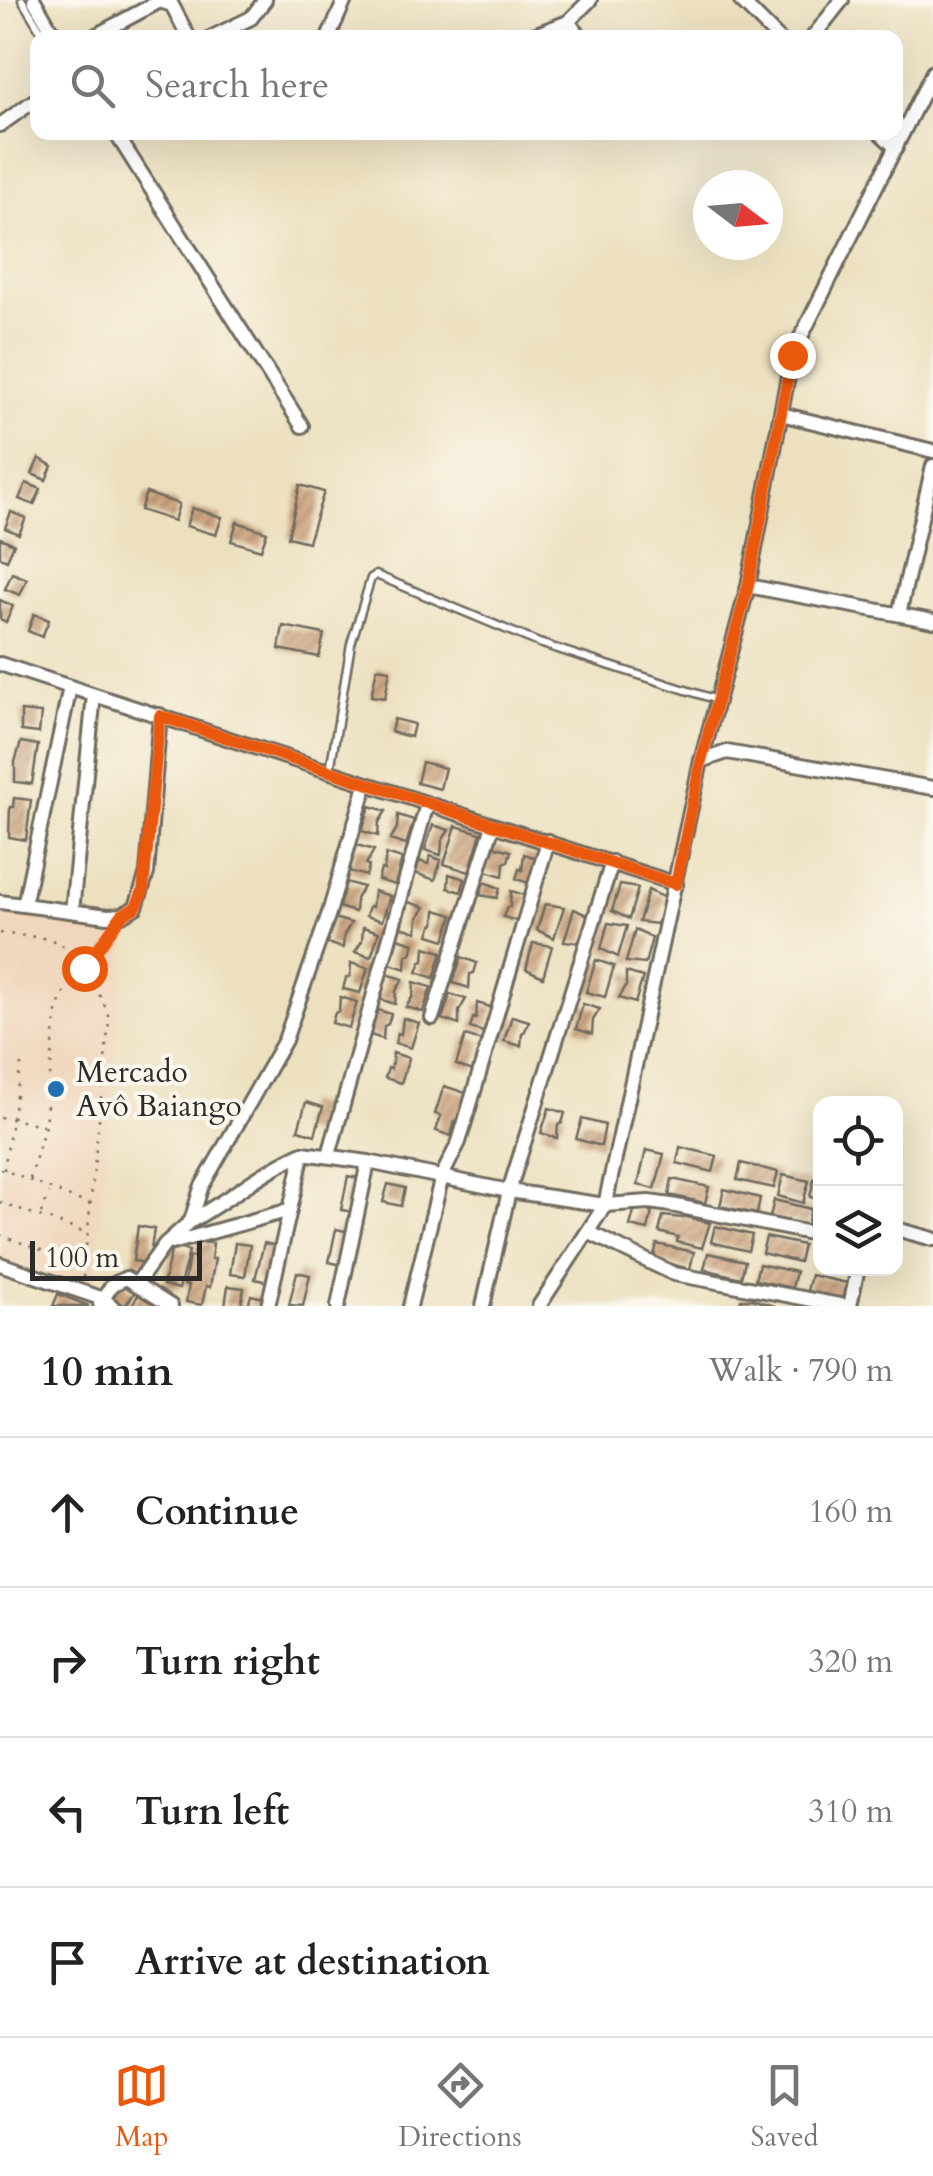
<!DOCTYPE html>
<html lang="en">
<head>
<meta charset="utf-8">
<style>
  :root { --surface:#fff; --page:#f6f6f6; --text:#222; --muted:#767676; --line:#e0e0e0; --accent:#ea580c }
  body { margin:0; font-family:Cardo,serif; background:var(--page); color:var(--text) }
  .controls { position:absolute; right:30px; bottom:30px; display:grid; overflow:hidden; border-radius:20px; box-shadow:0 10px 40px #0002 }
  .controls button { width:90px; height:90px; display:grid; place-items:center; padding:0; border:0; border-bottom:2px solid var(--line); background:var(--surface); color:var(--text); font:50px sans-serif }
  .compass { position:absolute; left:693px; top:170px; width:90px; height:90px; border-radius:50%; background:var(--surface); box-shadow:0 10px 40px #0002; rotate:106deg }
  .scale { position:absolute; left:30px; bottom:25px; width:172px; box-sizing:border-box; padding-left:10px; border:5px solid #2b2b2b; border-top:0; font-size:28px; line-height:35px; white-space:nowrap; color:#2b2b2b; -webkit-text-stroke:8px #fbf7ec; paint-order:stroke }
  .stop { position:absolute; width:30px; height:30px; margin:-22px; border:8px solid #ea580c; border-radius:50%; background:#fff }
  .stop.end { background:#ea580c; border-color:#fff; box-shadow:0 2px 10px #0008 }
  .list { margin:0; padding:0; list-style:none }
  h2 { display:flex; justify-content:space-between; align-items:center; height:130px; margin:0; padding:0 40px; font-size:42px }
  h2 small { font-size:32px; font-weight:400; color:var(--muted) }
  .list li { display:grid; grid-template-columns:65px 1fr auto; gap:30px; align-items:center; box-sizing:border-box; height:150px; padding:0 40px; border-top:2px solid var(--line) }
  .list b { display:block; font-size:38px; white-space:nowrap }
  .list em { font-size:32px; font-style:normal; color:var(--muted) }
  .icon { flex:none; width:55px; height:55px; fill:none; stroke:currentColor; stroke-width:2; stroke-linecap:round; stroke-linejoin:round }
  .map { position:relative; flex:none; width:933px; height:1306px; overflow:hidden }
  .search { position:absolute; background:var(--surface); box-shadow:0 10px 40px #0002; left:30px; right:30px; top:30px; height:110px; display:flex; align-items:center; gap:25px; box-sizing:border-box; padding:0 35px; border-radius:20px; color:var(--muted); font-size:38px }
  .sheet { height:730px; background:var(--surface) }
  nav { display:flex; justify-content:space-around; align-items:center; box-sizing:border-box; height:140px; border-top:2px solid var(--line); background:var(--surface); font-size:28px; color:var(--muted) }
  nav a { display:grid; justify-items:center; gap:5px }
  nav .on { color:var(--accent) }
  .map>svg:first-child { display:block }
  .built { fill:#f0d6bc }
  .building { fill:url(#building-hatch) }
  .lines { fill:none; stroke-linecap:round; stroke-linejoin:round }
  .service-casing { stroke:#6f6a5f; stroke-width:11 }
  .minor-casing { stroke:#6f6a5f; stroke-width:18 }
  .path { stroke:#6f6a5f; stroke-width:2.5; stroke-dasharray:2.5 8; stroke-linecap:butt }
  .service { stroke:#fff; stroke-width:6 }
  .minor { stroke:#fff; stroke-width:12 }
  .route { stroke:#ea580c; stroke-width:12 }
  .poi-dot { fill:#1f6fb2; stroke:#fbf7ec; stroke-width:4 }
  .labels { text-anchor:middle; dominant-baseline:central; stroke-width:8; stroke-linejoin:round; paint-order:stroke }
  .poi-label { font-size:30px; fill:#2b2b2b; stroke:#fbf7ec; text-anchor:start }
</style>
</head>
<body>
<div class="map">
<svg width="933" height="1306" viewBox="0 0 933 1306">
  <defs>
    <pattern id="building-hatch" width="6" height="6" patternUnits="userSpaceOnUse" patternTransform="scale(2.5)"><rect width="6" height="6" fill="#cea681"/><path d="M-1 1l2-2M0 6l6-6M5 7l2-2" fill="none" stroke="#a7876a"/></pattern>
  </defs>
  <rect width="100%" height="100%" fill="#fbf7ec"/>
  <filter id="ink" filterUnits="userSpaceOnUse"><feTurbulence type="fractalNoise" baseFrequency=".01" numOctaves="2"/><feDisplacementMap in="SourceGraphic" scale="20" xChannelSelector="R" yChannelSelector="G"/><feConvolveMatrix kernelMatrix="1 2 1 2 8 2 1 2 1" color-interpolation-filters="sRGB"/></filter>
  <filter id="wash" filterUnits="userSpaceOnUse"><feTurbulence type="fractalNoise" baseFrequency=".0048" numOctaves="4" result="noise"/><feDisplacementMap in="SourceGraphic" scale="40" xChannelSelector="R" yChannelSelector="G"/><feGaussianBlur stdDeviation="2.25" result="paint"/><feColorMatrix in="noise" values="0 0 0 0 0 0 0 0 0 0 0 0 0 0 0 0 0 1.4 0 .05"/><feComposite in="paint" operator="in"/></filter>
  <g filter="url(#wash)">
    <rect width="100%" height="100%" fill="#ece0bf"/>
    <path class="built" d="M0,905l128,15 -34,370 -94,-32z"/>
    <g id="blocks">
      <g class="building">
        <path d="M39,458l13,8 -6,14 -14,-6z"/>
        <path d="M26,483l15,6 -7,16 -15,-6z"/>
        <path d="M300,485l24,7 -16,50 -20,-5z"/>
        <path d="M146,493l33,11 -5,17 -34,-11z"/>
        <path d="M192,508l30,9 -6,18 -30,-9z"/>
        <path d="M11,512l15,6 -7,16 -14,-6z"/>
        <path d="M237,522l30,10 -6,18 -30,-9z"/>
        <path d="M0,538l14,6 -7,16 -7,-3z"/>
        <path d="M12,573l15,6 -7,16 -15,-6z"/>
        <path d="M0,600l13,6 -7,16 -6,-3z"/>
        <path d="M34,614l15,6 -7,17 -14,-6z"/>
        <path d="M283,626l41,8 -5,23 -40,-8z"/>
        <path d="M377,668l13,2 -5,28 -14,-2z"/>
        <path d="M21,711l20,2 -2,20 -18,-2z"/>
        <path d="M394,719l20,5 -3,13 -20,-5z"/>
        <path d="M21,742l17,3 -6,39 -17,-2v-20z"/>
        <path d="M422,762l23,6 -5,21 -23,-6z"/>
        <path d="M14,798l17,2 -5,40 -17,-3 1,-30h3z"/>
        <path d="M370,806l16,5 -7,11 -1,14 -16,-5z"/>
        <path d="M398,815l16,5 -8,25 -16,-5 7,-12z"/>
        <path d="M433,825l16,5 -7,11 -1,14 -16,-5z"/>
        <path d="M456,826l25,7 -12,39 -25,-8z"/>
        <path d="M357,845l17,5 -8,14 3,2 -3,10 -17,-5z"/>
        <path d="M494,846l17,5 -3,10 -4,2 -1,13 -17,-5z"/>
        <path d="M386,854l16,5 -7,26 -17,-5 3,-11 3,1z"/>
        <path d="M524,854l16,5 -8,25 -16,-5 3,-10 3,1z"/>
        <path d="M430,856l11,4 -6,20 -26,-9 4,-12 15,5z"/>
        <path d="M449,874l16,5 -4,13 -13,-4z"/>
        <path d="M346,882l17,5 -7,12 -1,13 -17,-5z"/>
        <path d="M484,882l16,6 -3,10 -17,-3z"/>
        <path d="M620,885l18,3 -9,31 -17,-8z"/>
        <path d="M648,890l17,8 -8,26 -18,-2z"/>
        <path d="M374,891l16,5 -8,25 -16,-5 3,-10 3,1z"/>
        <path d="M511,891l17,5 -8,26 -17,-5 4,-10h3z"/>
        <path d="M408,902l17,5 -7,11 -1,14 -16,-5z"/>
        <path d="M545,904l19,3 -10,31 -17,-8z"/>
        <path d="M574,909l17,8 -8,26 -19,-2z"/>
        <path d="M436,910l17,5 -8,25 -16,-5 3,-10 3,-1z"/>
        <path d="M334,918l17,5 -7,12 -1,13 -16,-5z"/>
        <path d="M608,923l19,3 -9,31 -17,-8z"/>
        <path d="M363,927l16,5 -8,25 -16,-5 7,-11z"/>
        <path d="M635,930l17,8 -7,26 -19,-2z"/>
        <path d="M398,938l16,5 -3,11 -4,1 -1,14 -16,-5z"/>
        <path d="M533,943l19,3 -9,31 -17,-8z"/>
        <path d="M425,947l17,5 -8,26 -17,-6 4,-10 3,-1z"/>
        <path d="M461,957l16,6 -3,10 -4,1 -1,14 -16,-5z"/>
        <path d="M596,960l18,6 -9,31 -19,-5z"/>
        <path d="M351,963l17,5 -8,25 -17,-4 3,-11 4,-1z"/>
        <path d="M626,972l17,5 -8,26 -16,-5 7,-12z"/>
        <path d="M387,974l16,5 -7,12 -1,13 -16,-5z"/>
        <path d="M414,982l17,5 -8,25 -17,-5 7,-11z"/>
        <path d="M450,994l16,5 -7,12v14l-17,-6z"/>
        <path d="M340,997l17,5 -8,26 -17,-5 3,-10 4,-2z"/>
        <path d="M477,1003l17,5 -8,25 -16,-5 3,-10 3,1z"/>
        <path d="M583,1004l17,5 -7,11 -1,14 -16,-5z"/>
        <path d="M375,1009l16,5 -3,10 -4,2 -1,13 -16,-5z"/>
        <path d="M512,1016l17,5 -4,10 -3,2 -1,13 -17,-5z"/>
        <path d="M403,1018l16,5 -8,25 -16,-5 3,-10 3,1z"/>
        <path d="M465,1036l17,5 -9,30 -17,-6z"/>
        <path d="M393,1053l16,5 -8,25 -16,-5 3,-10 3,1z"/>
        <path d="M444,1086l25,8 -9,29 -5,-2 -4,15 -15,-5 5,-15 -6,-2z"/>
        <path d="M306,1102l17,5 -8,28 -17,-5z"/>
        <path d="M549,1108l16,5 -3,10 -4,2 -1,13 -16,-5z"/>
        <path d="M582,1119l23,6 -4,21 -25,-7z"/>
        <path d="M680,1147l37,9 -4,16 -36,-9z"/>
        <path d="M646,1150l18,4 -9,35 -17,-4z"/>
        <path d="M741,1163l37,9 -4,16 -37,-8z"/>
        <path d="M783,1175l26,6 -6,22 -25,-7z"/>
        <path d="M348,1176l14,3 -8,33 -13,-2z"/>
        <path d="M672,1179l37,8 -4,16 -36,-8z"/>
        <path d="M814,1179l6,2v19l-10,-3z"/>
        <path d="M388,1184l17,4 -4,18 -18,-4z"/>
        <path d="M724,1189l36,9 -3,16 -37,-8z"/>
        <path d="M774,1200l37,9 -4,16 -37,-8z"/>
        <path d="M635,1208l17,4 -4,18 -18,-4z"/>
        <path d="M663,1216l20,2v-2l27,7 -8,25 -25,-6 1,-5 -19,-5z"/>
        <path d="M138,1226l16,3 -5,34 -16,-2z"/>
        <path d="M715,1226l37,9 -4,16 -37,-9z"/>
        <path d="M336,1229l14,3 -8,33 -13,-3z"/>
        <path d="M766,1237l37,8 -4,17 -37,-9z"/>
        <path d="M197,1242l16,1 -2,16h4l-5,28 -4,-1 -4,19 -16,-3 3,-17h-5l5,-28h5z"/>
        <path d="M819,1242h1v24l-6,-2z"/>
        <path d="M235,1243l15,2 -5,31 -15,-2z"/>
        <path d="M264,1243l17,4 -9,36 -17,-4z"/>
        <path d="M657,1244l37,8 -4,17 -37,-9z"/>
        <path d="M172,1247l17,4 -10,38 -16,-4z"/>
        <path d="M708,1253l37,8 -4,17 -37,-9z"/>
        <path d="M759,1264l37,8 -4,16 -37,-8z"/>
        <path d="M297,1272l13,3 -7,31 -14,-1z"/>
        <path d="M811,1275l36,8 -3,17 -37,-9z"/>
        <path d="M120,1281l15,11 -10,14 -15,-11z"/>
        <path d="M228,1286l16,2 -3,18h-16z"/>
        <path d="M58,1294l31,12h-36z"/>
        <path d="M139,1294l18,12h-26z"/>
        <path d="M251,1295l17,4 -2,7h-18z"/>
        <path d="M741,1299h11l23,7h-35z"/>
      </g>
    </g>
  </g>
  <g filter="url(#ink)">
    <use href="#blocks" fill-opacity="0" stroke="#6f6a5f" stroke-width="2.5"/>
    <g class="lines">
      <defs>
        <g id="service">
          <path d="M22,0l23,38"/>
          <path d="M330,770l21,-126 20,-66 5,-3 163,68 178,57"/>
        </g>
        <g id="minor">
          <path d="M34,0l22,38"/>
          <path d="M740,0l38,38"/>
          <path d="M568,22l14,16"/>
          <path d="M91,38l69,-37 12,4 17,33"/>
          <path d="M210,38l41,-20 14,-18"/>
          <path d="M328,38l17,-38"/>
          <path d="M526,38l42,-16 22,-22"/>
          <path d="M812,38l30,-38"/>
          <path d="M0,125l38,-27"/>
          <path d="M115,132l187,294"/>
          <path d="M879,132l17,16"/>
          <path d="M781,414l152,37"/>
          <path d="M748,586l185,35"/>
          <path d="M899,614l34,-148"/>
          <path d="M0,664l493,161 -61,193"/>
          <path d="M701,761l26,-9 206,36"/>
          <path d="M493,825l183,59"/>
          <path d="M612,862l-103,329 96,14 44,-3 22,3 149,30"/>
          <path d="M0,902l108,14 14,-1 14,-8 11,-34 13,-158"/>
          <path d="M24,905l46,-218"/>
          <path d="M72,911l22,-216"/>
          <path d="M329,1155l98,-351"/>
          <path d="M191,1221c39,-22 71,-50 112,-68"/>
          <path d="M896,1229l37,10"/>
          <path d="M588,1232l86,42 171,32"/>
          <path d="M172,1243l118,-33"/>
          <path d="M0,1264l103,35 9,7"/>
          <path d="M137,1283l28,-39 26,-23 10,-33 84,-148 44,-127 37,-128"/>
          <path d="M100,1304l12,-19 14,-7 45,28"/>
          <path d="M268,1306l35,-153 65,9 141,29 -26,115"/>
          <path d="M338,1306l30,-144"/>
          <path d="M410,1306l32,-130 17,-34 89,-301"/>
          <path d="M539,1306l66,-101 96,-444 47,-175 44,-231 141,-283"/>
          <path d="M850,1306l8,-38"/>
        </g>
      </defs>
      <use href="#service" class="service-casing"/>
      <use href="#minor" class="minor-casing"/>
      <g class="path">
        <path d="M0,933c48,7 62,-2 88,44 9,14 18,26 21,43l-26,258"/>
        <path d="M0,1117l43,8"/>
        <path d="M0,1169c31,10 59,25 90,35"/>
        <path d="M4,1170l18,-112"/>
        <path d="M30,1179l15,-54 11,-109 5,-19 53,-71"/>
        <path d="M0,1202l86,31"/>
        <path d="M41,1213l8,-20"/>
        <path d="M0,1235l83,30"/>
      </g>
      <use href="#service" class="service"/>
      <use href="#minor" class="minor"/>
    </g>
  </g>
  <g class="lines" filter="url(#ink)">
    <path class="route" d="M84,968l38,-53 14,-8 7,-16 17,-175 516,168 25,-123 47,-175 44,-231"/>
  </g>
  <circle class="poi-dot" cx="56" cy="1089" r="10"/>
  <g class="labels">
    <g class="poi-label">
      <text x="76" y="1072">Mercado<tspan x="76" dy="34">Avô Baiango</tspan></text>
    </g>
  </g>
</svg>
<div class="controls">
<button><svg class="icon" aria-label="locate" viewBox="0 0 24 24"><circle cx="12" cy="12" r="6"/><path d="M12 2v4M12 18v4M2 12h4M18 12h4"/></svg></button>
<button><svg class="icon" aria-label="layers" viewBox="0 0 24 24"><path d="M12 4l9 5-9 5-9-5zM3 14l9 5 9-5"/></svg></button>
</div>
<svg class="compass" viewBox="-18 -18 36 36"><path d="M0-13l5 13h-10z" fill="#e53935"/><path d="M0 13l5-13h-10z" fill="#767676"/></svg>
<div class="scale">100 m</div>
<div class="stop" style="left:84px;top:968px"></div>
<div class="stop end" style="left:792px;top:355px"></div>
<div class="search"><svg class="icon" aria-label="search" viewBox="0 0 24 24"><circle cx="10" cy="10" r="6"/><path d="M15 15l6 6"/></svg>Search here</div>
</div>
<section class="sheet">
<h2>10 min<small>Walk · 790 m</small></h2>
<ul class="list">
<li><svg class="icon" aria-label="ahead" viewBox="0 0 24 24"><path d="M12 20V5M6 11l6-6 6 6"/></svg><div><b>Continue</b></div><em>160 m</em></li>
<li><svg class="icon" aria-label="right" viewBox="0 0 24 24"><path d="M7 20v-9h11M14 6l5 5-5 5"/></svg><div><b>Turn right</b></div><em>320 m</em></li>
<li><svg class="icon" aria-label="left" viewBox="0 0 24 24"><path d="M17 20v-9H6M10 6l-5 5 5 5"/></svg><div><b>Turn left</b></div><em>310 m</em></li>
<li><svg class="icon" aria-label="arrive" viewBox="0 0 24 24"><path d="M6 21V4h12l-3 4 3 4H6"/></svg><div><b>Arrive at destination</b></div></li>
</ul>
</section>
<nav>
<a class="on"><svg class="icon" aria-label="map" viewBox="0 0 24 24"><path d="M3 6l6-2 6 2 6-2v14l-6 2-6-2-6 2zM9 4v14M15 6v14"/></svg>Map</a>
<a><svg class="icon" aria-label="directions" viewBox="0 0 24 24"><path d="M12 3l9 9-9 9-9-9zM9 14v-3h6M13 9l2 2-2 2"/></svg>Directions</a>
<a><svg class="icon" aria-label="saved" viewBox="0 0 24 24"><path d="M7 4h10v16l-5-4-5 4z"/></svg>Saved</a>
</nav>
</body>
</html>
